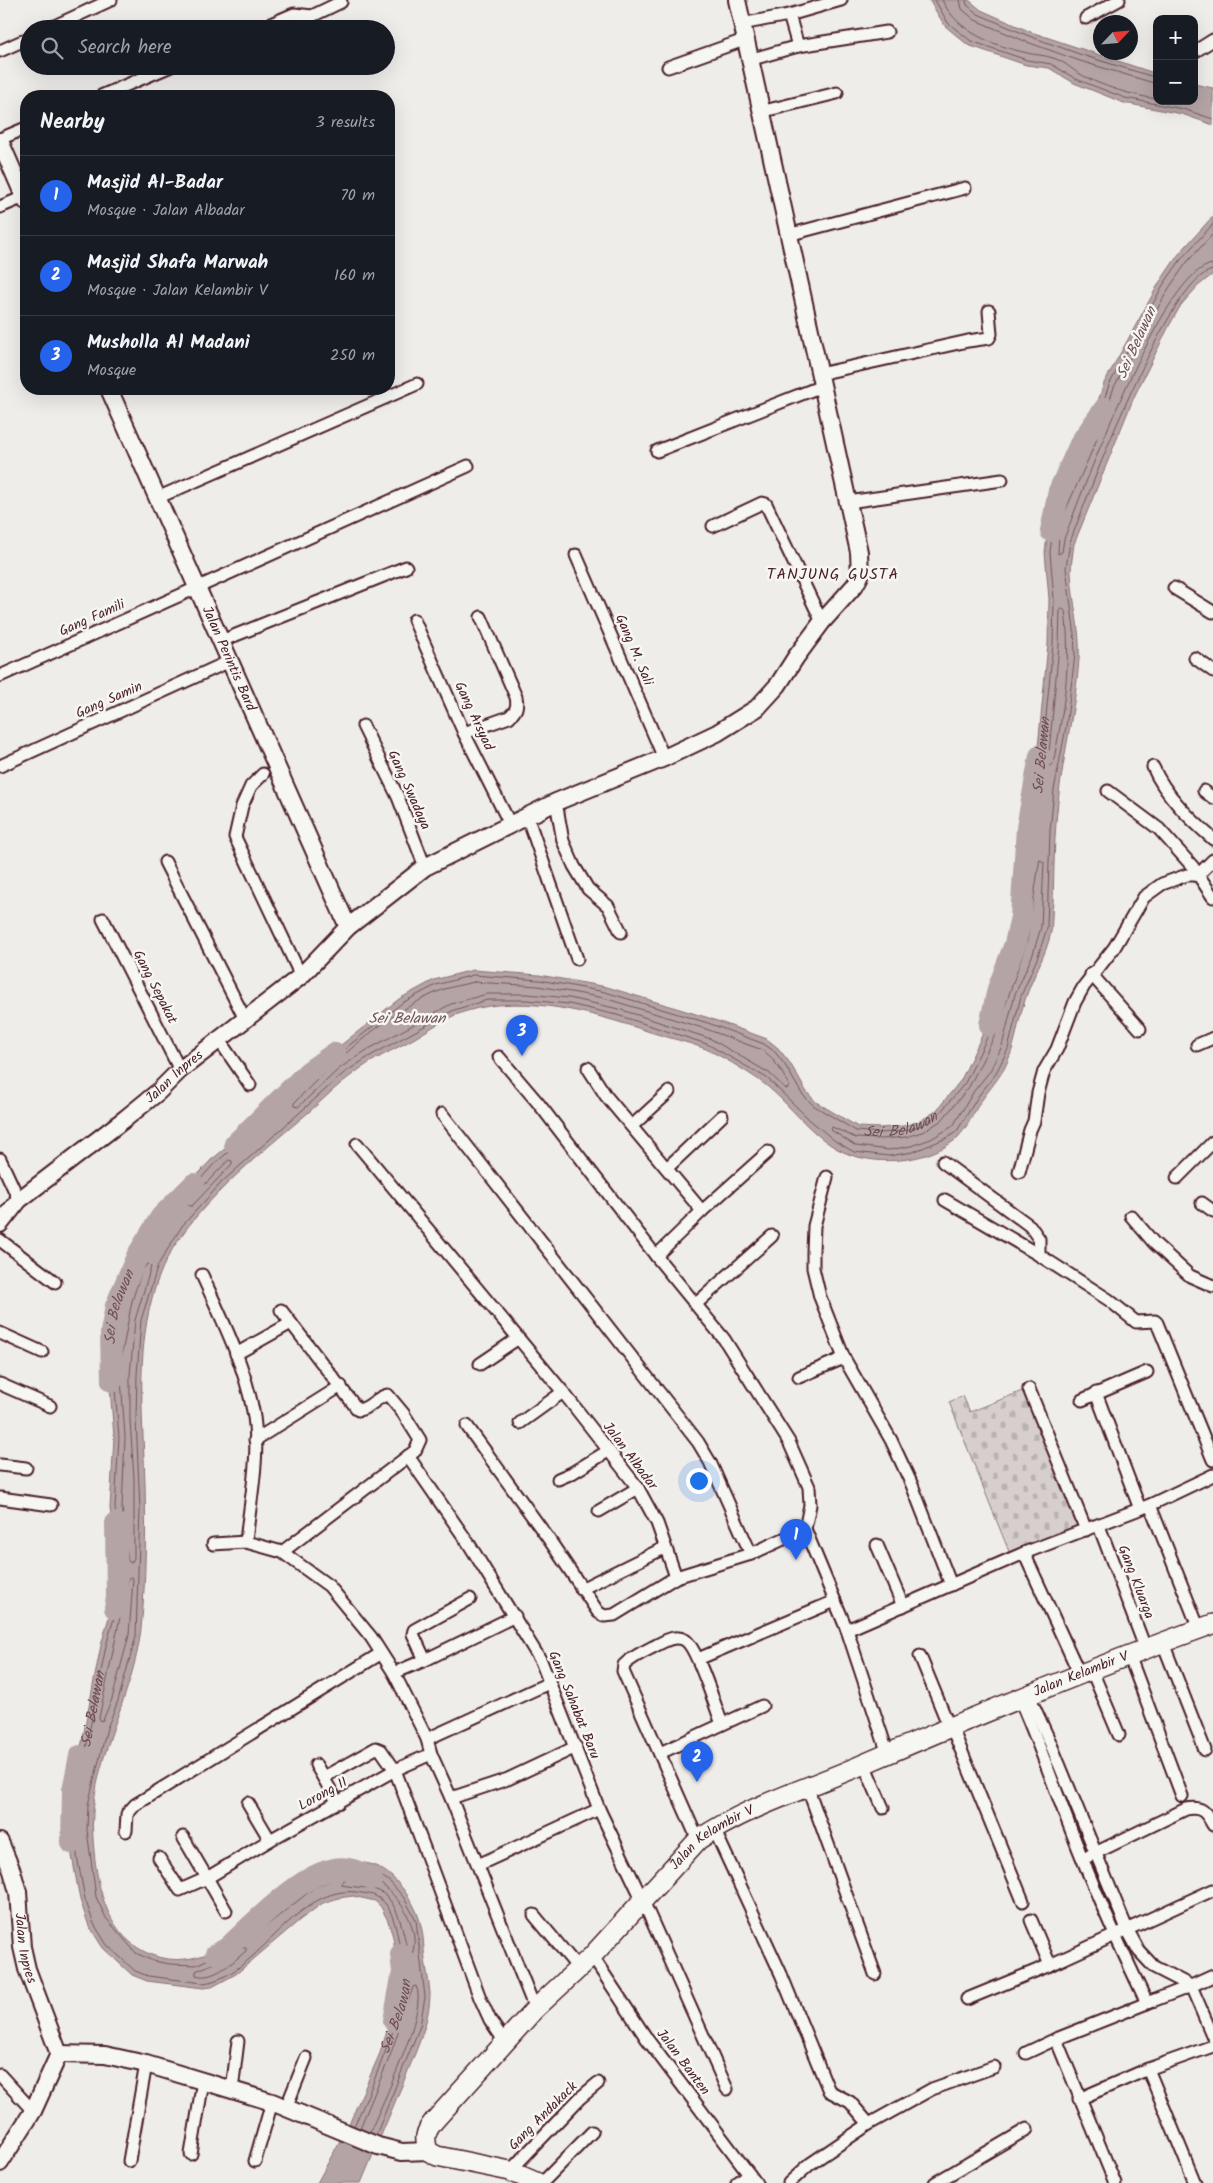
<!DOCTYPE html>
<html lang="en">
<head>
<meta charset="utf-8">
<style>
  :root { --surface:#171b24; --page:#20242c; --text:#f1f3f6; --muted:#9ea1a6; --line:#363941; --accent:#2563eb }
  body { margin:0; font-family:Kalam,sans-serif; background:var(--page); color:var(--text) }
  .controls { position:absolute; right:15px; top:15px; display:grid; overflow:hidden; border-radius:10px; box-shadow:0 5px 20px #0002 }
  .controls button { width:45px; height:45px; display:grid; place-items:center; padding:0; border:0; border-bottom:1px solid var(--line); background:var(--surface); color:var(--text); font:25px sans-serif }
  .compass { position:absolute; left:1093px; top:15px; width:45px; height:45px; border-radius:50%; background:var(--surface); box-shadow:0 5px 20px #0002; rotate:64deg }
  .you { position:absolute; left:698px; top:1480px; width:18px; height:18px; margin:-12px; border:4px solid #fff; border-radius:50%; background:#1a73e8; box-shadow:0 0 0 8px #1a73e833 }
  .badge { display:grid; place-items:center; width:32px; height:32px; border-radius:50%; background:var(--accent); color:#fff; font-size:16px; font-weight:700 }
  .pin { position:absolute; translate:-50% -41px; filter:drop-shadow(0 1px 2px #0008) }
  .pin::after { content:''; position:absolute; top:26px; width:18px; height:15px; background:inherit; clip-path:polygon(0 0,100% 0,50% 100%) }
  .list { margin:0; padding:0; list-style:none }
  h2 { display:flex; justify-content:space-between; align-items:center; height:65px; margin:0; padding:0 20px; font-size:21px }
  h2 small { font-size:16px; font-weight:400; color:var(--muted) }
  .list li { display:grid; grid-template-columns:32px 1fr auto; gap:15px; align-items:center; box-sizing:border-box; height:80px; padding:0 20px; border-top:1px solid var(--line) }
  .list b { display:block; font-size:19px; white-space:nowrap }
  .list p { margin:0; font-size:16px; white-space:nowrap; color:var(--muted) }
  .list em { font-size:16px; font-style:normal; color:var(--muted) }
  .icon { flex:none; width:28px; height:28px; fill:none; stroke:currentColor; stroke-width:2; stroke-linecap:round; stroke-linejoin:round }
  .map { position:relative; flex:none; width:1213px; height:2183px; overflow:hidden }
  .search { position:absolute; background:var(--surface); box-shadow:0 5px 20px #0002; left:20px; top:20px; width:375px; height:55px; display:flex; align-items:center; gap:12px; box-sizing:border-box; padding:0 18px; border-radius:28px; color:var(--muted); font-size:19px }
  .panel { position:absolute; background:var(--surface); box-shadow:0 5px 20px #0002; left:20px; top:90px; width:375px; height:305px; border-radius:20px }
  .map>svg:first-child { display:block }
  .cemetery { fill:url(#cemetery-stones); stroke:#90777c }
  .water { fill:#b4a4a5; stroke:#8a6f74 }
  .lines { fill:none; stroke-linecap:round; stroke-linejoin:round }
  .shore { stroke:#74545c; stroke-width:1 }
  .river { stroke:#b4a4a5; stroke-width:22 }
  .street-casing { stroke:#4a1f2b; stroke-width:15 }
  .secondary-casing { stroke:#4a1f2b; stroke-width:20 }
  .primary-casing { stroke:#4a1f2b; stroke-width:22 }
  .street { stroke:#f6f6f2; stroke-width:11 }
  .secondary { stroke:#f6f6f2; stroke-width:16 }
  .primary { stroke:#f6f6f2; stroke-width:19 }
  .labels { text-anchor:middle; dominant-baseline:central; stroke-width:5; stroke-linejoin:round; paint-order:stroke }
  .street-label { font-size:14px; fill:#4a1f2b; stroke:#f6f6f2 }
  .water-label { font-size:15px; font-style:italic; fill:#6f4e56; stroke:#f6f6f2 }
  .quarter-label { font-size:16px; letter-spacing:1px; fill:#4a1f2b; stroke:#f6f6f2 }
</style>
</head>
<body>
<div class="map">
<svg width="1213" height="2183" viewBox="0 0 1213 2183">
  <defs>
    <pattern id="cemetery-stones" width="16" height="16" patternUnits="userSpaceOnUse" patternTransform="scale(1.25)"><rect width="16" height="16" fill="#d7cfce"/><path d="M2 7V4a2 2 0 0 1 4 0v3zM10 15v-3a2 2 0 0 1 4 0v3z" fill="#bab1b1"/></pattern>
  </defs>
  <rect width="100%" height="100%" fill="#efedea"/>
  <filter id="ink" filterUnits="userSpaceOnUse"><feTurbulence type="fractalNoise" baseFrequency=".02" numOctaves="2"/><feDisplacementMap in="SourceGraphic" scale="10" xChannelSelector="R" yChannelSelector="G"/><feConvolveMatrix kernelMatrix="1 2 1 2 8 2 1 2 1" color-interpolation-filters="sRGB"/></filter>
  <g filter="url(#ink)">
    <path class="cemetery" d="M1027,1389l59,146 -72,29 -65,-162 14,-6 7,16z"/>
    <g class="water">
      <path d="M929,0h40l12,10 50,22 126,42v27h37v-17l19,4v37l-31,-11 -58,-11 -50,-20 -25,-15 -23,-3 -58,-20 -23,-19z"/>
      <path d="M1213,216v58l-15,12 -17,19 -12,21 -35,71 -60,147c-1,8 -3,20 -3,28 1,30 10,57 8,87 -3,48 -16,95 -21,143 -4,34 -4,68 -5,101 -1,7 -1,22 -2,29 -5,24 -19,45 -26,68 -8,23 -9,47 -21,69 -7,12 -17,23 -25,35 -7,12 -13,26 -24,36 -25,20 -67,25 -97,17 -43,-10 -67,-56 -102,-79 -15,-10 -33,-21 -50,-29 -18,-7 -37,-11 -56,-17 -59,-20 -136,-42 -197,-16 -13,6 -25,14 -38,22 -21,12 -43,21 -62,36 -16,11 -29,25 -44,38 -48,41 -122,99 -147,157 -29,68 -19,144 -17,215 1,48 1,97 -4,145 -8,71 -54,137 -48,210 3,42 11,92 52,113 42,21 85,-6 119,-31 16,-11 29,-26 46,-36 3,-2 22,-11 26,-13 7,-3 18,-10 27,-9 19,1 36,19 45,33 12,18 15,33 16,54 1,15 5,29 6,43 0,29 -14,57 -24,83 -15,36 -30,71 -45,107h-44l33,-61 30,-69 21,-66 -8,-50 -5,-16 -7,-14 -6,-6 -22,-5 -15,2 -15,5 -22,16 -65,55 -24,13 -9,1 -56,-7 -15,-6 -29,-27 -14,-22 -9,-26 -8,-44 2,-73 27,-138 10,-35 6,-35v-12l-7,-55 4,-71 -6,-74 13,-65 11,-33 51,-74 28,-31 51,-41 50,-51 87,-69 35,-19 39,-10 66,5 68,12 102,31 58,21 11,9 12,15 16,28 10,11 42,25 22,1 23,-2 17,-5 16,-10 25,-31 24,-51 31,-92 11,-76 21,-217 1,-45 -4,-47 3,-23 8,-26 29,-63 19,-57 55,-100 19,-28z"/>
    </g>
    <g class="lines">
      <g class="shore">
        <path d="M935,0l13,23 23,18 56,19 24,4 25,15 49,19 58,11 30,10"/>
        <path d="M942,0c16,33 51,45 85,53 8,2 18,2 26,5 11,3 18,11 27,16 23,13 51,21 77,25"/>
        <path d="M960,0l2,9 13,11 52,22 53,19 77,23"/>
        <path d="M966,0l1,5 11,9 51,22 53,19 75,23"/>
        <path d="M1213,234l-26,28 -18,26 -55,99 -19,57 -28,63 -8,24 -1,23 4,-2 2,-13c18,-46 100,-272 149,-275"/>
        <path d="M1063,609l2,2c7,51 -2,103 -12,153l-3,2 -2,-3 11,-118 1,-34z"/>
        <path d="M1040,860l4,2 -3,65 -8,27 -18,40 -13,52 -12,25 -16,20 -21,35 -22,13 -20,7 -22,4 -33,-4 -25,-16 1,-3 24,11 25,1 25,-2 19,-6 17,-11 27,-33 27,-54 31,-92z"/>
        <path d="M474,982l64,4 66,12 102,31 56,21 8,6 10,13 10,18 -4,2 -17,-16 -58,-34 -92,-30 -50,-11 -42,-4h-40l-36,10 -84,46 -27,18 -42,39 -4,-1v-3c40,-41 90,-88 143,-111 11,-5 25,-7 37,-10z"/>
        <path d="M229,1160l3,1v3l-40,42h-3l-1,-3 4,-5z"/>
        <path d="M148,1264l3,3 -16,53 -5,55v45l4,58v80l-3,5 -3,-2 -6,-53 3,-71 -5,-73 12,-63 10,-31z"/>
        <path d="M131,1577l2,2 -4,56 -17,64 -9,21 -2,1 -2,-3 29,-139z"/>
        <path d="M362,1874c29,9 61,49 50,81l-4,-1c-4,-19 -10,-58 -32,-64 -10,-3 -27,-3 -34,-5l1,-4z"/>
        <path d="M243,1948h3v3c-13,11 -33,30 -50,24v-4l30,-13z"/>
        <path id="s1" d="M354,2126c15,-31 27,-63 39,-95 5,-13 12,-29 13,-43 2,-14 -4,-31 -7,-45 -3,-15 -7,-39 -22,-46 -4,-3 -10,-3 -15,-4 -65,-14 -102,84 -159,90l-55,-7 -13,-5 -28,-26 -13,-21 -9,-25 -8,-43 2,-72 27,-138 10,-35 6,-35v-13l-7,-55 4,-71 -6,-73 12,-65 12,-32 50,-73 27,-30 51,-42 51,-50 86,-69 34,-18 37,-10 66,5 66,12 103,31 56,21 11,8 10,13 17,29 11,11 43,26 24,2 24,-2 18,-6 17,-11 26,-31 9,-18 16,-34 31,-93 11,-76 21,-218 1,-45 -4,-47 3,-22 8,-25 29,-63 19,-57 54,-100 19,-27 31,-34"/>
        <path d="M360,2128l30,-72 23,-69 3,-1c13,23 -35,120 -46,146"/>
        <path d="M376,2135l44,-109 5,-29 -9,-77 -12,-22 -14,-16 -13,-9 -14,-5 -11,2 -38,18 -48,38 -43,26 -27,13 -26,-1 -17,-3 -17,-8 -30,-35 -10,-21 -9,-67 1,-25 19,-77 11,-27 18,-65 4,-127 -4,-90 1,-44 4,-55 17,-55 24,-39 40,-44 122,-109 26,-17 84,-46 33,-10h40l42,4 48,11 90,29 60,34 43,42 25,21 19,11 35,4 24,-4 36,-15 8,-6 22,-36 16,-20 13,-26 13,-53 17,-40 9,-28 3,-97 4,-41 12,-63 9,-72 -1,-26 -8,-61 4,-26c17,-44 99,-267 143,-272"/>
      </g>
      <g class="river">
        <path d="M1051,531l8,-40 22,-49 24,-34"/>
        <path d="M990,1025l8,-36 17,-45 6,-27 6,-89 13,-72"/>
        <path d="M235,1144l73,-72 27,-19"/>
        <path id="s2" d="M112,1381l-1,-49 5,-26 21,-50 24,-39 33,-33"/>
        <path d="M115,1608l2,-10 -1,-75"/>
        <path d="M72,1843l1,-53 7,-34"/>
        <path d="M216,1954l10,-5c26,-23 85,-88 122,-80 7,1 18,6 24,10"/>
        <path d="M394,2021l9,-49 -2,-18"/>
      </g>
      <defs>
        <g id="street">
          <path d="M789,15l9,31"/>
          <path d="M1086,18l33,-18"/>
          <path d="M741,24l48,-9 52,-15"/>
          <path d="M48,29l63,-29"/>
          <path d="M259,29l35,-15 18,2 29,-14"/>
          <path d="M0,51l29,-13"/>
          <path d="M1194,52l19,-12"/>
          <path d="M749,60l49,-14 89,-14"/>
          <path d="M668,67l76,-27"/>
          <path d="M101,96l70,-30"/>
          <path d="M760,112l77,-19"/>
          <path d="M0,139l26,-11"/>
          <path d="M0,207l24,-10"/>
          <path d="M788,235l177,-47"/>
          <path d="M819,374l149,-33 21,-3 2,-4 -2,-23"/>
          <path d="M657,451l165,-65"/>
          <path d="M157,498l260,-114"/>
          <path d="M848,502l154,-22"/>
          <path d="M713,526l49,-23 4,1 56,118"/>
          <path d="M576,555l88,203"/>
          <path d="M1174,588l39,24"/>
          <path d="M414,620l50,113 46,91"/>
          <path d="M221,641l185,-74"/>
          <path d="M1195,658l18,13"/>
          <path d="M0,676l468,-210"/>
          <path d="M363,726l35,71 27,70"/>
          <path d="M464,733l45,-16c7,-6 9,-10 7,-20l-35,-80"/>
          <path d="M0,766l230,-105"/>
          <path d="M1153,767c12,28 37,52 60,72"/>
          <path d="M263,774l-12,12 -9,20 -7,31 66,139"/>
          <path d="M1108,791l51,38 34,38 20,30"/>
          <path d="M1204,791l9,7"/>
          <path d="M556,802l7,39 11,25 14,23 20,17 13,26"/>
          <path d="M527,816l50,143"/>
          <path d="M165,862l80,157"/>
          <path d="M103,919l77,151"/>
          <path d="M1091,974l49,55"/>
          <path d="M219,1040l31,45"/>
          <path d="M1197,1045l16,-7"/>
          <path d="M499,1057l40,47 117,152 68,83 65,103 20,45 1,18 -5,24"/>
          <path d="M588,1068l18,28 96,115"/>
          <path d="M442,1114l256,328 12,20 41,92"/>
          <path d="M632,1126l37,-34"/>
          <path d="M357,1144l206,248 75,96 19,35 19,54"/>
          <path d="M0,1159l19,41"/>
          <path d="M943,1162l87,64 9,13v16"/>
          <path d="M667,1168l55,-52"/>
          <path d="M1019,1172l11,-42 4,-9 4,-28 6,-22 13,-22 18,-47 9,-16 30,-38 30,-51 18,-13 25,-9h11l15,-15"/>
          <path d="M827,1177l-13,49 -1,26v16l7,29 24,61 47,82 21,45 39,100"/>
          <path d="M1177,1178l36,-36"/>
          <path d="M945,1200l94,55 70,45 27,22 19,-1 2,2 56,137"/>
          <path d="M1202,1203l11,8"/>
          <path d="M1131,1216l23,27 36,33 23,10"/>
          <path d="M0,1240l55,42"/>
          <path d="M656,1256l46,-45 66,-59"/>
          <path d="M202,1275c20,44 42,88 51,136 8,42 -3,89 -7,131"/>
          <path d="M696,1304l76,-68"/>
          <path d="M281,1310l77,100c12,-1 19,-14 30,-15l15,18 17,27 -5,11 -133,101"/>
          <path d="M0,1333l42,19"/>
          <path d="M236,1354l55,-31"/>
          <path d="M480,1364l37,-25"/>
          <path d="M799,1377l45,-19"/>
          <path d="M0,1384l50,22"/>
          <path d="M1029,1389l57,141"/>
          <path d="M1096,1393l44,116"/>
          <path d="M1082,1400l65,-28"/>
          <path d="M520,1423l43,-31"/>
          <path d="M467,1426l81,112 50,74 6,4 10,-1 62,-38 75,-23 54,-25"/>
          <path d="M255,1440l86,-54"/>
          <path d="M408,1456l61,88 72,117 58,148 44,92 84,188"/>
          <path d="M0,1465l26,3"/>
          <path d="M558,1479l14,-6 36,-22"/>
          <path d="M0,1498l51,7"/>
          <path d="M1150,1505l49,124"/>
          <path d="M599,1511l39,-23"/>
          <path d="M1099,1526l47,124"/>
          <path d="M805,1529l42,101 41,124"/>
          <path d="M213,1544l33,-2 36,10 47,34 42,51 23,36 33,66 4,15 20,44 84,211"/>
          <path d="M877,1545l26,61"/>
          <path d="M1024,1553l56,122"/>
          <path d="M581,1589l83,-41"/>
          <path d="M470,1599l-56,31 -1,4 12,26 90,-44"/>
          <path d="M847,1630l177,-77 126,-48 63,-30"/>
          <path d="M1163,1643l42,107"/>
          <path d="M1129,1655l53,141"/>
          <path d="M920,1656l30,73"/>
          <path d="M698,1659l137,-58"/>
          <path d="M1092,1671l27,64"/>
          <path d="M394,1673l31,-13"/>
          <path d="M1029,1696l21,46 77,187 12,22 15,16 37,19 22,51"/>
          <path d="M1020,1700c23,52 41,107 63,160 19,48 41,95 64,143l-91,36 59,144"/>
          <path d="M952,1728l71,173"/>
          <path d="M427,1739l122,-56"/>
          <path d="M660,1753l102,-47"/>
          <path d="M864,1764l19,44"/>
          <path d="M316,1765l22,38"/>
          <path d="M324,1777l52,-29 5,2 14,20 85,228 10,22 15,22"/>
          <path d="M807,1786l68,188"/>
          <path d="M451,1798l57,-19 68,-32"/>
          <path d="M248,1803l22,37 125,-70 36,-16"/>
          <path d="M714,1829l67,145 48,117 21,11 19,22"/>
          <path d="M126,1831l1,-17 8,-9 245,-151"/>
          <path d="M183,1837l24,41 63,-38"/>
          <path d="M698,1840l-75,-169 1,-6c8,-8 19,-13 29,-18 10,-5 21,-13 32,-7 12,7 31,69 37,84"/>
          <path d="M1089,1856l97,-47c16,-3 20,3 27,16"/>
          <path d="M159,1858l21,32 27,-12 19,33"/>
          <path d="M478,1865l121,-56"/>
          <path d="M534,1915l45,54"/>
          <path d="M1031,1920l19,45"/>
          <path d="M592,1956l55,83 109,144"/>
          <path d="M967,1999l83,-34 163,-75"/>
          <path d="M1147,2003l44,-17 22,-10"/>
          <path d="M1026,2053l30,-14"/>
          <path d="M1148,2069l47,114"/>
          <path d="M0,2075l33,36"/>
          <path d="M232,2090l6,-49"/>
          <path d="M1079,2099l69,-30 65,-23"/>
          <path d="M286,2108l20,-50"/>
          <path d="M191,2154l12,-73"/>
          <path d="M129,2161l17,-97"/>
          <path d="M255,2161l17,-59"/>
          <path d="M510,2171l70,-73 18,-15"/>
          <path d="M542,2183l50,-51"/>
          <path d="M737,2183l12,-9"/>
          <path d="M789,2183l21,-19 59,-40 63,-35 62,-22"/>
          <path d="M935,2183l92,-54"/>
        </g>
        <g id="secondary">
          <path d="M0,141l26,60"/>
          <path id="s3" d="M109,389l239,538"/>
          <path id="s4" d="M0,1224l19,-24 107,-82 32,-26 22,-22 121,-94 47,-49 77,-60 131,-65 108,-44 53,-25 40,-25 21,-23 18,-28 26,-35 33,-37 5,-9 -1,-24 -122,-552"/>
          <path id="s5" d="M0,1842l12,29 6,21 4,55 5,22 32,85"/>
          <path d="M59,2054l46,1 41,9 126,38 106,44 24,6 26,-1"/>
          <path d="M0,2163l33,-52 26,-57"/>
        </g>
        <g id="primary">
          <path id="s6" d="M538,2183l-28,-12 -73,-15 -9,-5c-4,-13 -3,-19 6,-30l101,-112 57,-53 106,-116c51,-35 112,-52 168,-77 114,-49 230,-97 347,-139"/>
        </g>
      </defs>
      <use href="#street" class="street-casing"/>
      <use href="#secondary" class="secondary-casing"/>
      <use href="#primary" class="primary-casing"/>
      <use href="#street" class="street"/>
      <use href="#secondary" class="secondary"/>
      <use href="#primary" class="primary"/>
    </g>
  </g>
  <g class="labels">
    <g class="street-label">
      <text transform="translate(92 618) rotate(-24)">Gang Famili</text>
      <text transform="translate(634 650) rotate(67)">Gang M. Sali</text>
      <text stroke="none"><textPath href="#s3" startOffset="295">Jalan Perintis Bard</textPath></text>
      <text transform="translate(109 700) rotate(-24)">Gang Samin</text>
      <text transform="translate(474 716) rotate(65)">Gang Arsyad</text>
      <text transform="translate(409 790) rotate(66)">Gang Swadaya</text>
      <text transform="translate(155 987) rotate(63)">Gang Sepakat</text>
      <text stroke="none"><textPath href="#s4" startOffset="229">Jalan Inpres</textPath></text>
      <text transform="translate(630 1456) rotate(53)">Jalan Albadar</text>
      <text transform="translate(1136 1582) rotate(69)">Gang Kluarga</text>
      <text stroke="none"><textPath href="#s6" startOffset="951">Jalan Kelambir V</textPath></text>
      <text transform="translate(574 1705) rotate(68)">Gang Sahabat Baru</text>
      <text transform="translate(323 1794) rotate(-29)">Lorong II</text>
      <text stroke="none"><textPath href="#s6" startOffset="546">Jalan Kelambir V</textPath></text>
      <text stroke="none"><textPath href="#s5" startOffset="110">Jalan Inpres</textPath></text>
      <text transform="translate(683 2062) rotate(53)">Jalan Banten</text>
      <text transform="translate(543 2116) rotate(-45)">Gang Andakack</text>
    </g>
    <g class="water-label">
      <text transform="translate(1137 343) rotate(-66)">Sei Belawan</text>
      <text stroke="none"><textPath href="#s1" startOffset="2602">Sei Belawan</textPath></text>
      <text x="407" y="1019">Sei Belawan</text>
      <text stroke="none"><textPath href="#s1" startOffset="2181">Sei Belawan</textPath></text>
      <text stroke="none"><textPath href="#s2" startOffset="75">Sei Belawan</textPath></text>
      <text stroke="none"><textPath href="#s1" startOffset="802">Sei Belawan</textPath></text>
      <text stroke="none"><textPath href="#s1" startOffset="118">Sei Belawan</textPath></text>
    </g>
    <g class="quarter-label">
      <text x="833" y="574">TANJUNG GUSTA</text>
    </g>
  </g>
</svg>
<div class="controls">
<button>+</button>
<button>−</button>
</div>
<svg class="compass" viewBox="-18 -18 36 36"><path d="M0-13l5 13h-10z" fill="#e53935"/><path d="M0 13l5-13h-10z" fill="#9ea1a6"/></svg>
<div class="you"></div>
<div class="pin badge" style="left:796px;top:1560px">1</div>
<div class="pin badge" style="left:697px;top:1782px">2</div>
<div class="pin badge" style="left:522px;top:1056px">3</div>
<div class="search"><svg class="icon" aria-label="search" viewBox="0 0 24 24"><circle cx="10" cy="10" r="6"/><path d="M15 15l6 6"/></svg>Search here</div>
<section class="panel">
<h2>Nearby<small>3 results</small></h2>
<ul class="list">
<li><span class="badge">1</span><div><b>Masjid Al-Badar</b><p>Mosque · Jalan Albadar</p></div><em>70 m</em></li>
<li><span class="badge">2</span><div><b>Masjid Shafa Marwah</b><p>Mosque · Jalan Kelambir V</p></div><em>160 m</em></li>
<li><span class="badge">3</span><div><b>Musholla Al Madani</b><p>Mosque</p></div><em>250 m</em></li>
</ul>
</section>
</div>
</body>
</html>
